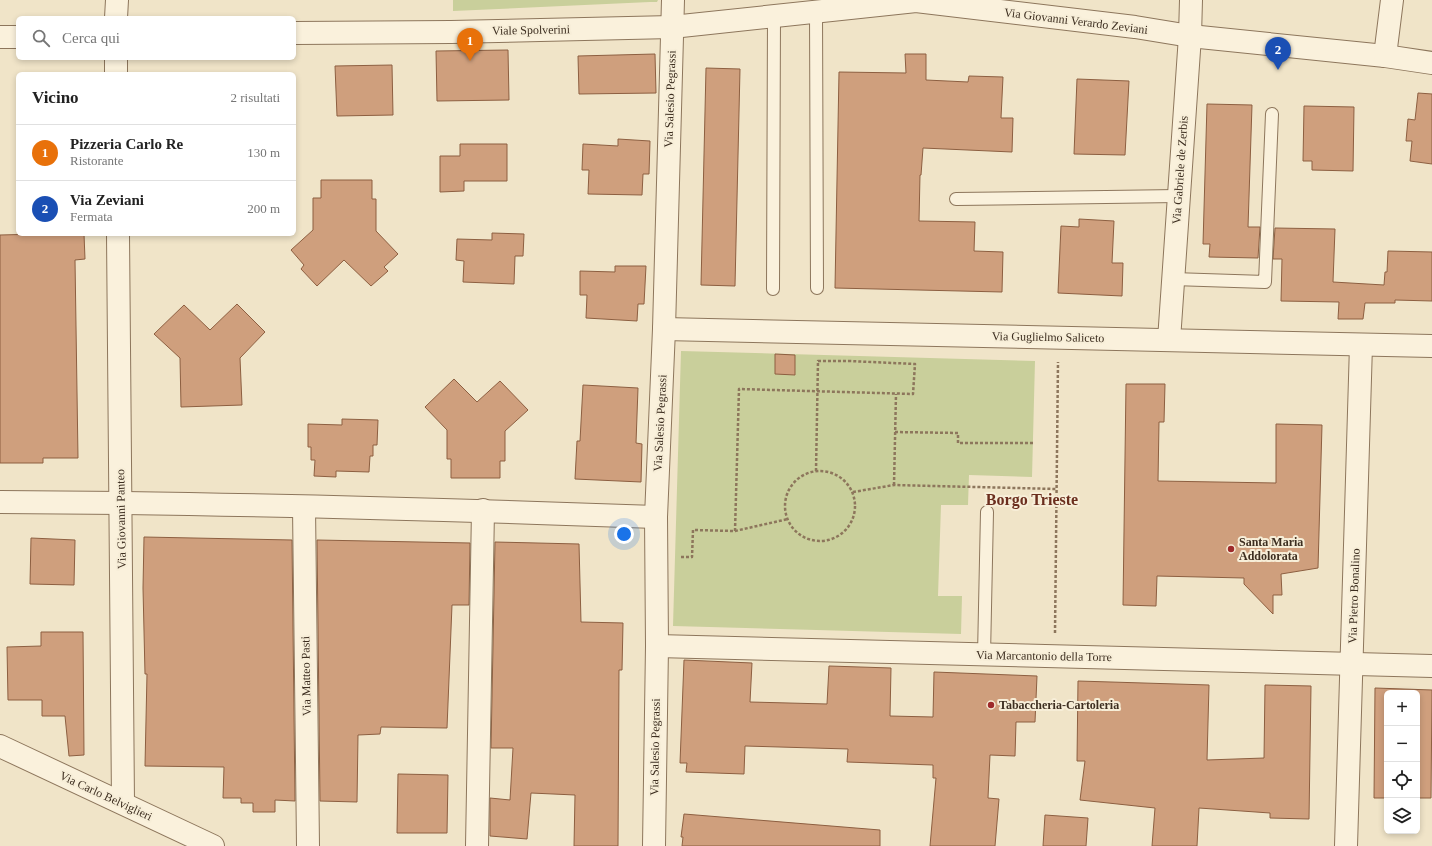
<!DOCTYPE html>
<html lang="it">
<head>
<meta charset="utf-8">
<style>
  :root { --surface:#fff; --page:#f6f6f6; --text:#222; --muted:#767676; --line:#e0e0e0; --accent:#d93025 }
  body { margin:0; font-family:Georgia,serif; background:var(--page); color:var(--text) }
  .controls { position:absolute; right:12px; bottom:12px; display:grid; overflow:hidden; border-radius:6px; box-shadow:0 2px 6px #0003 }
  .controls button { width:36px; height:36px; display:grid; place-items:center; padding:0; border:0; border-bottom:1px solid var(--line); background:var(--surface); color:var(--text); font:20px sans-serif }
  .you { position:absolute; left:624px; top:534px; width:14px; height:14px; margin:-10px; border:3px solid #fff; border-radius:50%; background:#1a73e8; box-shadow:0 0 0 6px #1a73e833 }
  .badge { display:grid; place-items:center; width:26px; height:26px; border-radius:50%; background:var(--accent); color:#fff; font-size:13px; font-weight:700 }
  .pin { position:absolute; translate:-50% -33px; filter:drop-shadow(0 1px 2px #0008) }
  .pin::after { content:''; position:absolute; top:21px; width:14px; height:12px; background:inherit; clip-path:polygon(0 0,100% 0,50% 100%) }
  .list { margin:0; padding:0; list-style:none }
  h2 { display:flex; justify-content:space-between; align-items:center; height:52px; margin:0; padding:0 16px; font-size:17px }
  h2 small { font-size:13px; font-weight:400; color:var(--muted) }
  .list li { display:grid; grid-template-columns:26px 1fr auto; gap:12px; align-items:center; box-sizing:border-box; height:56px; padding:0 16px; border-top:1px solid var(--line) }
  .list b { display:block; font-size:15px; white-space:nowrap }
  .list p { margin:0; font-size:13px; white-space:nowrap; color:var(--muted) }
  .list em { font-size:13px; font-style:normal; color:var(--muted) }
  .icon { flex:none; width:22px; height:22px; fill:none; stroke:currentColor; stroke-width:2; stroke-linecap:round; stroke-linejoin:round }
  .map { position:relative; flex:none; width:1432px; height:846px; overflow:hidden }
  .search { position:absolute; background:var(--surface); box-shadow:0 2px 6px #0003; left:16px; top:16px; width:280px; height:44px; display:flex; align-items:center; gap:10px; box-sizing:border-box; padding:0 14px; border-radius:6px; color:var(--muted); font-size:15px }
  .panel { position:absolute; background:var(--surface); box-shadow:0 2px 6px #0003; left:16px; top:72px; width:280px; height:164px; border-radius:6px }
  .map>svg:first-child { display:block }
  .green { fill:#c9cf9b }
  .building { fill:#cf9f7d; stroke:#8d5f41 }
  .lines { fill:none; stroke-linecap:round; stroke-linejoin:round }
  .service-casing { stroke:#8d765c; stroke-width:14 }
  .minor-casing { stroke:#8d765c; stroke-width:24 }
  .path { stroke:#8d765c; stroke-width:2.5; stroke-dasharray:3 2; stroke-linecap:butt }
  .service { stroke:#faf1dc; stroke-width:12 }
  .minor { stroke:#faf1dc; stroke-width:22 }
  .poi-dot { fill:#9e2a2b; stroke:#f7eed8; stroke-width:1.5 }
  .labels { text-anchor:middle; dominant-baseline:central; stroke-width:4; stroke-linejoin:round; paint-order:stroke }
  .street-label { font-size:12px; fill:#3d2e20; stroke:#f7eed8 }
  .poi-label { font-size:12px; font-weight:bold; fill:#3d2e20; stroke:#f7eed8; text-anchor:start }
  .district-label { font-size:16px; font-weight:bold; fill:#6b2e1e; stroke:#f7eed8 }
</style>
</head>
<body>
<div class="map">
<svg width="1432" height="846" viewBox="0 0 1432 846">
  <rect width="100%" height="100%" fill="#f0e4c8"/>
  <g class="green">
    <path d="M453,0h205l-1,2h-7l-197,9z"/>
    <path d="M681,351l354,10 -3,116 -63,-2 -1,30h-27l-3,91h24l-1,38 -288,-8z"/>
  </g>
  <g class="building">
    <path d="M508,50l1,50 -72,1 -1,-50z"/>
    <path d="M655,54l1,39 -77,1 -1,-38z"/>
    <path d="M905,54h21v26l42,2 1,-6 34,1 -2,41h12l-1,34 -89,-4 -2,27h-1l-1,46 56,1 -1,29 29,1 -1,40 -167,-4 4,-216 67,1z"/>
    <path d="M392,65l1,50 -56,1 -2,-50z"/>
    <path d="M706,68l34,1 -5,217 -34,-1z"/>
    <path d="M1077,79l52,2 -4,74 -51,-1z"/>
    <path d="M1418,93l14,1v70l-22,-3 2,-20h-6l2,-22 7,1z"/>
    <path d="M1207,104l45,1 -4,122h12l-2,31 -49,-1 1,-13h-7z"/>
    <path d="M1304,106l50,1 -1,64 -41,-1v-9h-9z"/>
    <path d="M618,139l32,2 -1,33h-6l-1,21 -54,-1 1,-24h-7l1,-26 35,2z"/>
    <path d="M460,144h47v37h-43v10l-24,1v-36h20z"/>
    <path d="M321,180h51v19h4v32l22,23 -14,13 4,4 -17,15 -27,-26 -27,26 -16,-17 3,-4 -13,-15 22,-20v-32h8z"/>
    <path d="M1079,219l35,2 -2,42h11l-1,33 -64,-3 3,-67 18,1z"/>
    <path d="M1275,228l60,1 -2,53 51,3 1,-13h2l1,-21 44,1v49l-37,-1v3h-30l-2,16h-25l1,-17 -58,-1 1,-42h-9z"/>
    <path d="M492,233l32,1 -1,22h-8l-1,28 -51,-2 1,-21 -8,-1 1,-21 35,1z"/>
    <path d="M41,234h43l1,25 -10,1 3,198h-35v5h-43v-228z"/>
    <path d="M615,266h31l-2,38h-6l-1,17 -51,-3 1,-23h-7v-24l35,1z"/>
    <path d="M237,304l28,28 -25,26 2,47 -61,2 -1,-49 -26,-24 30,-29 26,25z"/>
    <path d="M775,354l20,1v20l-20,-1z"/>
    <path d="M454,379l23,23 23,-21 28,29 -23,21v30h-5v17h-49v-19h-4v-29l-22,-23z"/>
    <path d="M1126,384h39l-1,38h-5l-1,59 118,2v-59l46,1 -4,143 -37,6 1,21h-9v19l-29,-30v-6l-87,-2 -1,30 -33,-1z"/>
    <path d="M583,385l55,3 -2,55 6,1 -1,38 -66,-3 2,-38h3z"/>
    <path d="M342,419l36,1 -1,25h-4v11h-3l-1,16 -33,-1v6l-22,-1 1,-16h-4v-13h-3v-23l34,1z"/>
    <path d="M144,537l148,3 3,261 -20,-1v12h-22v-9h-12v-5h-18l1,-31 -79,-1 2,-92h-2l-2,-86z"/>
    <path d="M31,538l44,2 -1,45 -44,-1z"/>
    <path d="M317,540l153,3 -1,62h-17l-5,123 -66,-1 -1,7 -22,1 -1,67 -37,-1z"/>
    <path d="M495,542l84,2 2,78 42,1 -1,47h-3l-1,176h-44l1,-51 -44,-2 -4,46 -37,-3v-38l20,2 3,-52h-22z"/>
    <path d="M41,632h42l1,123 -15,1 -4,-40h-23v-16h-34l-1,-53 34,-1z"/>
    <path d="M684,660l68,3 -2,39 77,2 2,-38 62,2 -1,48 43,1 1,-45 103,4 -2,46h-19l-1,34 -25,-1 -2,43 11,1 -4,47h-65l6,-68h-3v-13l-86,-3 1,-13 -103,-3 -1,28 -58,-2 1,-9h-7z"/>
    <path d="M1078,681l131,4 -2,75 57,-2 1,-73 46,1 -2,133 -39,-1v-5l-71,-5 -2,38h-45l3,-38 -75,-8 5,-39h-8z"/>
    <path d="M1375,688l57,2 -1,108h-14v-105h-30v105h-13z"/>
    <path d="M398,774l50,1 -1,58h-50z"/>
    <path d="M684,814l196,16v16h-198l1,-9h-2z"/>
    <path d="M1045,815l43,3 -2,28h-43z"/>
  </g>
  <g class="lines">
    <defs>
      <g id="service">
        <path d="M816,11l1,277"/>
        <path d="M956,199l222,-3"/>
        <path d="M1173,279l92,3 7,-168"/>
        <path d="M773,289l1,-273"/>
        <path d="M984,655l3,-143"/>
      </g>
      <g id="minor">
        <path d="M116,18l1,-18"/>
        <path d="M294,33l157,-1 221,-5 244,-26 219,26 55,9 195,20 47,7"/>
        <path d="M0,37h18"/>
        <path d="M1385,56l7,-56"/>
        <path d="M116,58v16"/>
        <path d="M118,234l5,569"/>
        <path d="M664,329l768,17"/>
        <path d="M1169,340l21,-304 1,-36"/>
        <path d="M0,502c219,1 437,7 656,15"/>
        <path d="M304,507l4,339"/>
        <path d="M657,646l775,20"/>
        <path d="M0,746l213,100"/>
        <path d="M477,846l6,-336"/>
        <path d="M654,846l3,-200 -1,-129 8,-188 9,-329"/>
        <path d="M1346,846l15,-501"/>
      </g>
    </defs>
    <use href="#service" class="service-casing"/>
    <use href="#minor" class="minor-casing"/>
    <g class="path">
      <path d="M895,432l63,1v10h75"/>
      <circle cx="820" cy="506" r="35"/>
      <path d="M816,471l2,-110h31"/>
      <path d="M894,485l2,-91"/>
      <path d="M853,492l41,-7 163,4"/>
      <path d="M735,531l4,-142 174,5 2,-30 -66,-3"/>
      <path d="M681,557h11l1,-27 42,1 53,-12"/>
      <path d="M1055,633l3,-271"/>
    </g>
    <use href="#service" class="service"/>
    <use href="#minor" class="minor"/>
  </g>
  <g class="poi-dot">
    <circle cx="1231" cy="549" r="4"/>
    <circle cx="991" cy="705" r="4"/>
  </g>
  <g class="labels">
    <g class="street-label">
      <text transform="translate(1076 21) rotate(7)">Via Giovanni Verardo Zeviani</text>
      <text transform="translate(531 30) rotate(-1)">Viale Spolverini</text>
      <text transform="translate(670 99) rotate(-88)">Via Salesio Pegrassi</text>
      <text transform="translate(1180 170) rotate(-86)">Via Gabriele de Zerbis</text>
      <text transform="translate(1048 337) rotate(1)">Via Guglielmo Saliceto</text>
      <text transform="translate(660 423) rotate(-87)">Via Salesio Pegrassi</text>
      <text transform="translate(121 519) rotate(-91)">Via Giovanni Panteo</text>
      <text transform="translate(1354 596) rotate(-88)">Via Pietro Bonalino</text>
      <text transform="translate(1044 656) rotate(1)">Via Marcantonio della Torre</text>
      <text transform="translate(306 676) rotate(-91)">Via Matteo Pasti</text>
      <text transform="translate(655 747) rotate(-89)">Via Salesio Pegrassi</text>
      <text transform="translate(106 796) rotate(25)">Via Carlo Belviglieri</text>
    </g>
    <g class="poi-label">
      <text x="1239" y="542">Santa Maria<tspan x="1239" dy="14">Addolorata</tspan></text>
      <text x="999" y="705">Tabaccheria-Cartoleria</text>
    </g>
    <g class="district-label">
      <text x="1032" y="499">Borgo Trieste</text>
    </g>
  </g>
</svg>
<div class="controls">
<button>+</button>
<button>−</button>
<button><svg class="icon" aria-label="locate" viewBox="0 0 24 24"><circle cx="12" cy="12" r="6"/><path d="M12 2v4M12 18v4M2 12h4M18 12h4"/></svg></button>
<button><svg class="icon" aria-label="layers" viewBox="0 0 24 24"><path d="M12 4l9 5-9 5-9-5zM3 14l9 5 9-5"/></svg></button>
</div>
<div class="you"></div>
<div class="pin badge" style="left:470px;top:61px;background:#e8710a">1</div>
<div class="pin badge" style="left:1278px;top:70px;background:#1a4fb4">2</div>
<div class="search"><svg class="icon" aria-label="search" viewBox="0 0 24 24"><circle cx="10" cy="10" r="6"/><path d="M15 15l6 6"/></svg>Cerca qui</div>
<section class="panel">
<h2>Vicino<small>2 risultati</small></h2>
<ul class="list">
<li><span class="badge" style="background:#e8710a">1</span><div><b>Pizzeria Carlo Re</b><p>Ristorante</p></div><em>130 m</em></li>
<li><span class="badge" style="background:#1a4fb4">2</span><div><b>Via Zeviani</b><p>Fermata</p></div><em>200 m</em></li>
</ul>
</section>
</div>
</body>
</html>
